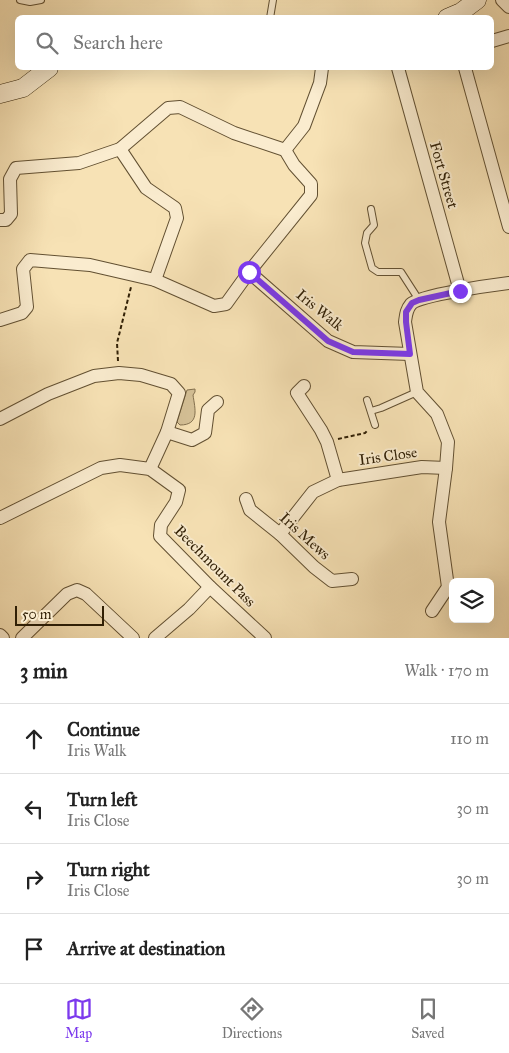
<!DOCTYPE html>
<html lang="en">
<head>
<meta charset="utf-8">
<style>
  :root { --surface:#fff; --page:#f6f6f6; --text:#222; --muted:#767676; --line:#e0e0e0; --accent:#7c3aed }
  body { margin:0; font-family:"IM FELL Great Primer",serif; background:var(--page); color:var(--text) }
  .controls { position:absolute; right:15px; bottom:15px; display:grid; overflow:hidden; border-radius:8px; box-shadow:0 5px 20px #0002 }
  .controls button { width:45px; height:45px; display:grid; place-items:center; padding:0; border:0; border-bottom:1px solid var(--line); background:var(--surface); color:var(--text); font:25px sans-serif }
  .scale { position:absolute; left:15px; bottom:12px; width:89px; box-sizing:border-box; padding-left:5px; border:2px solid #312006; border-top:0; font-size:14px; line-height:18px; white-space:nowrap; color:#312006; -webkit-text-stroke:4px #faeccf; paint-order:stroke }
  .stop { position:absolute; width:15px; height:15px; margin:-11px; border:4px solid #7c3aed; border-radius:50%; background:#fff }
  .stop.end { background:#7c3aed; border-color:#fff; box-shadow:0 1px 5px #0008 }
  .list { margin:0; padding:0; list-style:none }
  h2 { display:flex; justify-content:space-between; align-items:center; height:65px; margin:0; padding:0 20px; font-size:21px }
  h2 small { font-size:16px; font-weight:400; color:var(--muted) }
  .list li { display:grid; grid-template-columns:32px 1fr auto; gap:15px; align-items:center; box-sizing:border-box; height:70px; padding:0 20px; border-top:1px solid var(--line) }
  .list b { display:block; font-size:19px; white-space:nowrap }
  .list p { margin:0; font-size:16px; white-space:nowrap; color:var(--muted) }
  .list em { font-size:16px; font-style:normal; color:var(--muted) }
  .icon { flex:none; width:28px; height:28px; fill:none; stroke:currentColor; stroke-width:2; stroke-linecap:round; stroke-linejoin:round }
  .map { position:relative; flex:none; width:509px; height:638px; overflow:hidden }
  .search { position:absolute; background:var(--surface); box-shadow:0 5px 20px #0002; left:15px; right:15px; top:15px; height:55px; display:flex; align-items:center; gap:12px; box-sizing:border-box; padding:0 18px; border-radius:8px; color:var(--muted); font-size:19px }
  .sheet { height:345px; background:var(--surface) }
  nav { display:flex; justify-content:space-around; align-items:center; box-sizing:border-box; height:70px; border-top:1px solid var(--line); background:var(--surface); font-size:14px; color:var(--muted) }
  nav a { display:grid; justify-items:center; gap:2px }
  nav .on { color:var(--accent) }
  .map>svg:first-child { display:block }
  .green { fill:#d5c197; stroke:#83704e }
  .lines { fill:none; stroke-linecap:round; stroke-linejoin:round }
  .lane-casing { stroke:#625032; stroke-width:8 }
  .street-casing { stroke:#625032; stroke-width:14 }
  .secondary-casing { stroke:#312006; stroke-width:19 }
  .path { stroke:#312006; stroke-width:2; stroke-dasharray:4 2.5; stroke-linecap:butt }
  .lane { stroke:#faeccf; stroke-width:6 }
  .street { stroke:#faeccf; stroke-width:12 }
  .secondary { stroke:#faeccf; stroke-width:18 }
  .route { stroke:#7c3aed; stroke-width:6 }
  .labels { text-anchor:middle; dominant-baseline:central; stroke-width:4; stroke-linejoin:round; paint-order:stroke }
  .street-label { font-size:15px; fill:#312006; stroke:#faeccf }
</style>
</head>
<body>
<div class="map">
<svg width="509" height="638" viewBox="0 0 509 638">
  <rect width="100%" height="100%" fill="#f7e2b5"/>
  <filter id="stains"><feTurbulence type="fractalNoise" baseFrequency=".004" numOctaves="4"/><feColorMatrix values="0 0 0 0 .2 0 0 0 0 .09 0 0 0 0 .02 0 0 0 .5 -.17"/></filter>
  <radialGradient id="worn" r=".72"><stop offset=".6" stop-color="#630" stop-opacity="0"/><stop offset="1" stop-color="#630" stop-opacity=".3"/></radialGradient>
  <path class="green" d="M195,389v3l-2,3c2,14 7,30 -13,30l-3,-3 10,-32z"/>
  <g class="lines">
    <defs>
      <g id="lane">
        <path d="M20,0l10,2 11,-2"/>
        <path d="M270,18l3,-18"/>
        <path d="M371,209l3,16 -7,8 -2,10 7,25 6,4h23l18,28"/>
        <path d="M367,400l8,25"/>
        <path d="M371,411l10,-3 36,-16"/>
      </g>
      <g id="street">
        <path d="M502,0l7,7"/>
        <path d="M492,41l17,-5"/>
        <path d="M398,68l62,223"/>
        <path d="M465,68l44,159"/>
        <path d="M120,149l26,39 29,20 2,10 -22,62"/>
        <path d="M285,150l19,-24 16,-43 2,-15"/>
        <path d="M0,220h6l5,-6 -1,-35 6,-11 63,-5 41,-14 48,-41 12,-1 54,26 51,17 9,15 17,19v11l-62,77 -23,32 -12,2 -59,-26 -65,-15 -60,-5 -7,9 4,38 -5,6 -22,7"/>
        <path d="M249,272l79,69 25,11 57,2"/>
        <path d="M304,386l-7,7 24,37 6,12 11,38"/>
        <path d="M0,419l48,-25 46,-18 25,-3 22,2 30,9 8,9 -12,39 -17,37"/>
        <path d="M167,432l25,8 13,-7 3,-23 9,-8"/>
        <path d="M246,499l4,11 30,24 34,33 18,14 20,-2"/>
        <path d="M0,518l101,-50 19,-3 30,4 29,21 -3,12 -15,23 -1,11 50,51 55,51"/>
        <path d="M280,534l33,-42 25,-12 84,-13 24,1"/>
        <path d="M432,611l16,-24 -9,-65 7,-54 2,-26 -11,-28 -20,-22 -12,-70c1,-7 1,-12 6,-18 9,-9 82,-19 98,-21"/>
        <path d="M0,635l3,3"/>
        <path d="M22,638l45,-44 10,-4 9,4 47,44"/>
        <path d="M155,638l34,-29 21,-22"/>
      </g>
      <g id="secondary">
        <path d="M447,18l14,-6 16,-12"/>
        <path d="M0,94l23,-6 26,-20"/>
      </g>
    </defs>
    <use href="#lane" class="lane-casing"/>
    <use href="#street" class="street-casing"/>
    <use href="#secondary" class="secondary-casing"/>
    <g class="path">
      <path d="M118,361l-1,-18 14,-56"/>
      <path d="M338,439l27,-6 2,-2"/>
    </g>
    <use href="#lane" class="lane"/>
    <use href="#street" class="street"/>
    <use href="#secondary" class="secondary"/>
  </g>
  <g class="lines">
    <path class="route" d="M249,272l79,69 25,11 57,2 -4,-32v-10l6,-9 7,-3 41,-9"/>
  </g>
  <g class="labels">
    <g class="street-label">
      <text transform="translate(444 175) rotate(74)">Fort Street</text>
      <text transform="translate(320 310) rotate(39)">Iris Walk</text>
      <text transform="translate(388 456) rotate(-8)">Iris Close</text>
      <text transform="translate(305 536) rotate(42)">Iris Mews</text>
      <text transform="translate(215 566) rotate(45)">Beechmount Pass</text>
    </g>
  </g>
  <rect width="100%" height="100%" filter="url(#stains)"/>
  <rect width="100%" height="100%" fill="url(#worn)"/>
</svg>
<div class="controls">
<button><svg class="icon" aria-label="layers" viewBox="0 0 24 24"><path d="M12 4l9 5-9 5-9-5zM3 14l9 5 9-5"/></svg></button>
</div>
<div class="scale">50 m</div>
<div class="stop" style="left:249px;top:272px"></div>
<div class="stop end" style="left:460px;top:291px"></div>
<div class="search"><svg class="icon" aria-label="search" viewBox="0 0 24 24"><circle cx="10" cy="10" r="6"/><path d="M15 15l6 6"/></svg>Search here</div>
</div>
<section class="sheet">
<h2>3 min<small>Walk · 170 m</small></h2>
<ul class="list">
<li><svg class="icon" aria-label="ahead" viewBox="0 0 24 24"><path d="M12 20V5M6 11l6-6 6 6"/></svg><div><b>Continue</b><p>Iris Walk</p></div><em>110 m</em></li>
<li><svg class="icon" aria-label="left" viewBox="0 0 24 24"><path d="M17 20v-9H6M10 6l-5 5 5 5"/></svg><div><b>Turn left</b><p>Iris Close</p></div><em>30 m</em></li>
<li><svg class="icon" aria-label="right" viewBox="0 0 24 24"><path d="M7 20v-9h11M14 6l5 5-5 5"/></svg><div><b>Turn right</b><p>Iris Close</p></div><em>30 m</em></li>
<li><svg class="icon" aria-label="arrive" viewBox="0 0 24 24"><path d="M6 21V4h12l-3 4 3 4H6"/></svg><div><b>Arrive at destination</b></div></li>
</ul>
</section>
<nav>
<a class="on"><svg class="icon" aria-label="map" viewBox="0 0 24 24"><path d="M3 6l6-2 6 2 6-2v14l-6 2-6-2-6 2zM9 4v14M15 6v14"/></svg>Map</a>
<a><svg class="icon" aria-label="directions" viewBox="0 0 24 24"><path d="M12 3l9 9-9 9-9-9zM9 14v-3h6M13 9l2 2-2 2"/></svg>Directions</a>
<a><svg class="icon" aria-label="saved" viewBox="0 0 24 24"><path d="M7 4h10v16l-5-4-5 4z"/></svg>Saved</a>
</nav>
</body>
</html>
